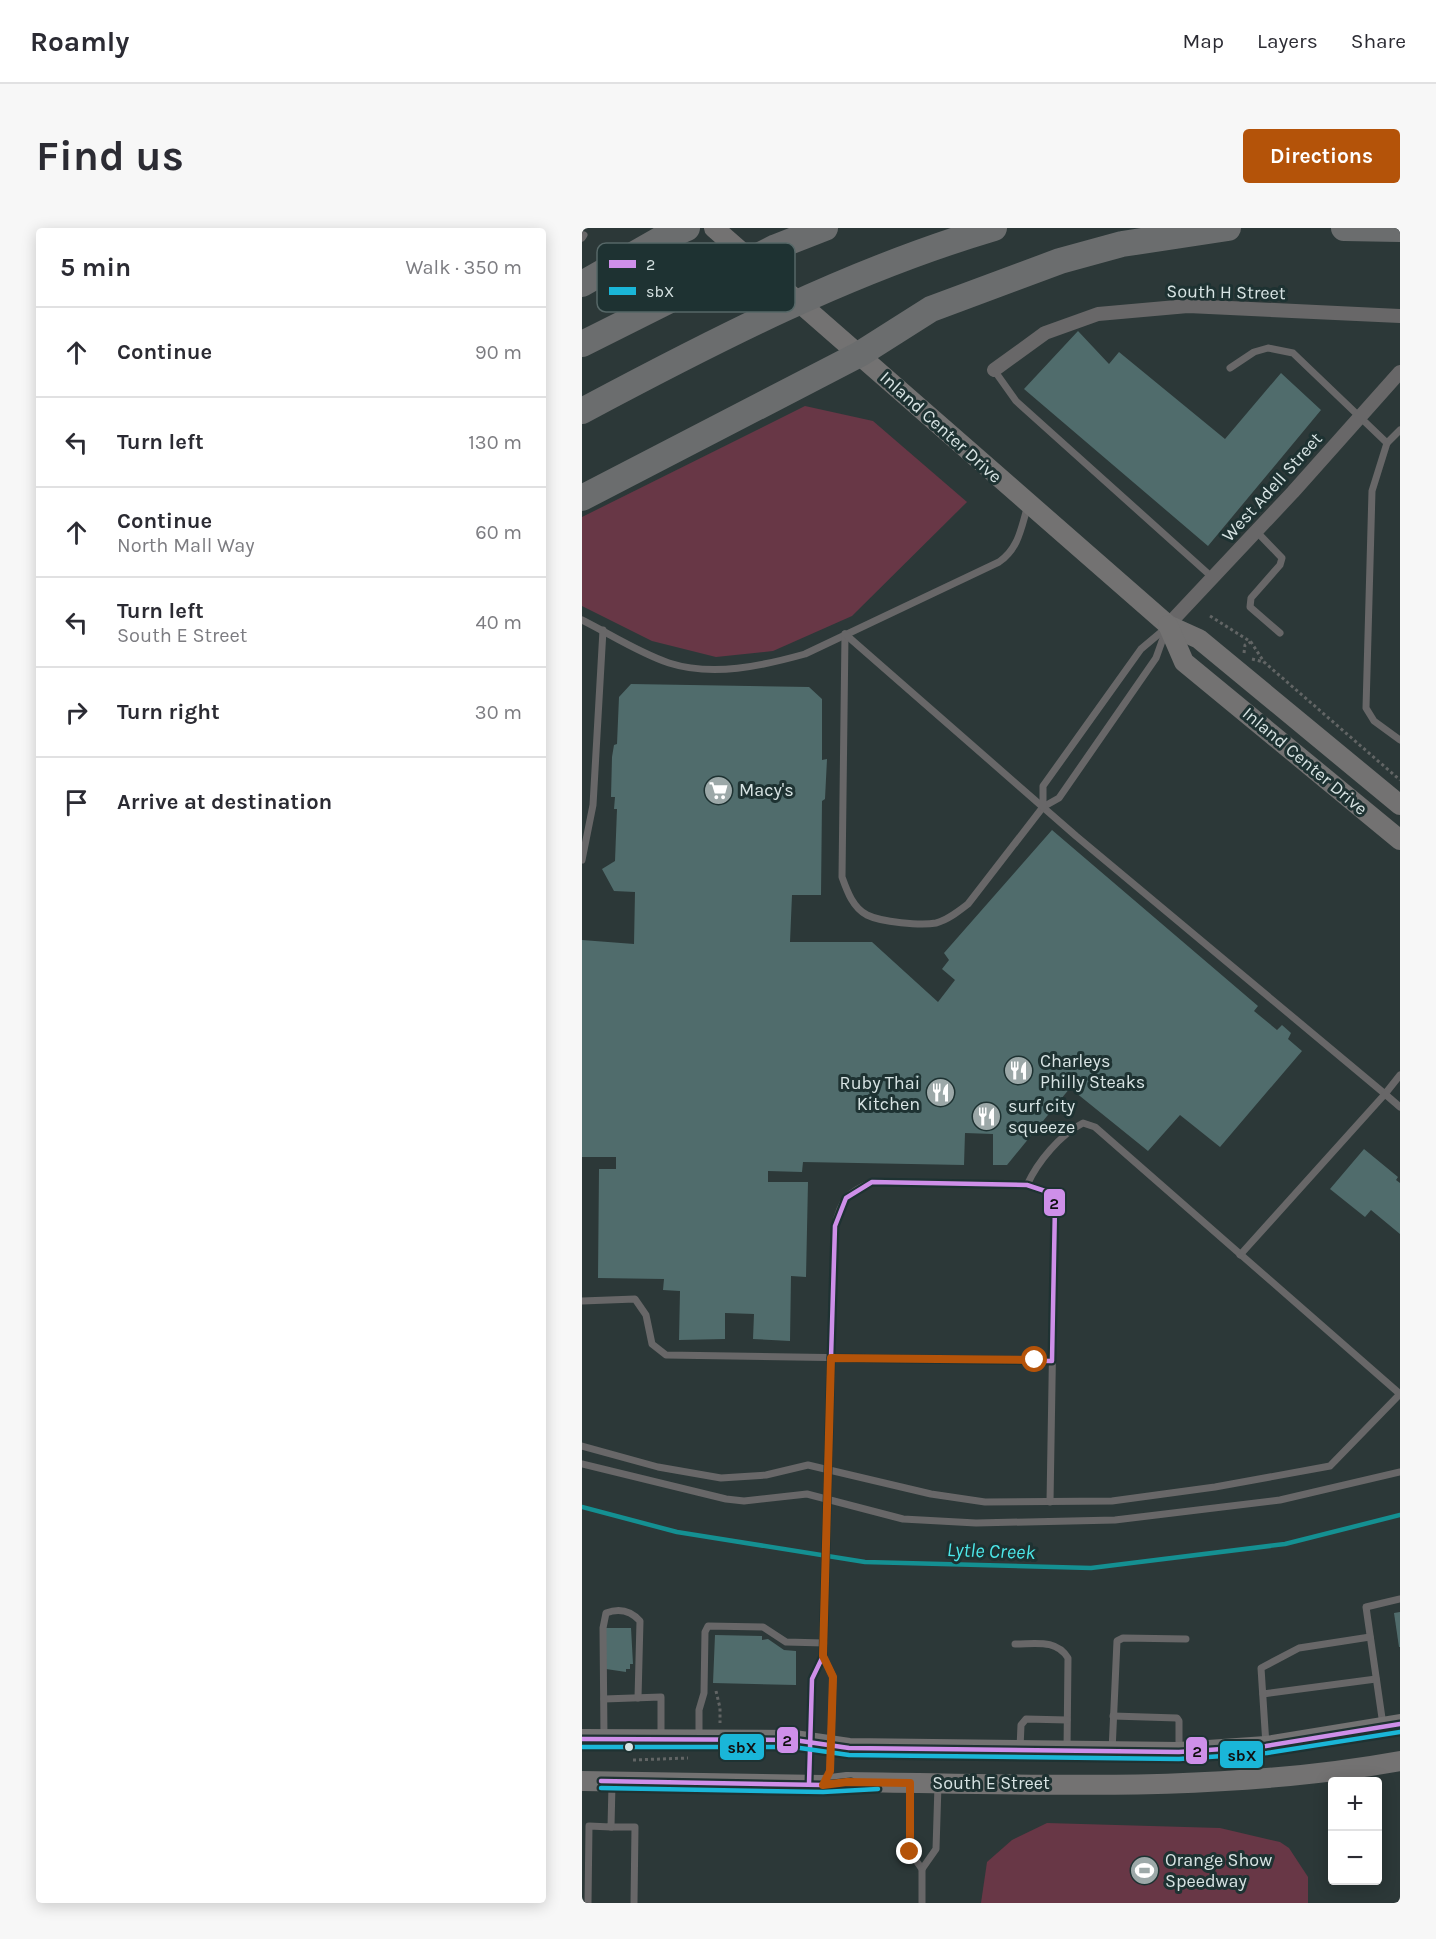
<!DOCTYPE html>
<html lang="en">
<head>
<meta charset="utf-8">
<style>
  :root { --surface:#fff; --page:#f7f7f7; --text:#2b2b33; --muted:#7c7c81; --line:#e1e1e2; --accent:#b45309 }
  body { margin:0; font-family:Karla,sans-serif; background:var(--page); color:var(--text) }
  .controls { position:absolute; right:18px; bottom:18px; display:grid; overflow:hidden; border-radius:6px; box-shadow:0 3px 15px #0003 }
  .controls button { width:54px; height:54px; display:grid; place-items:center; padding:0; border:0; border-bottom:2px solid var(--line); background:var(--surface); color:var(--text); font:30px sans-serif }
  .stop { position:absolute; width:18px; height:18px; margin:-14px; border:4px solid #b45309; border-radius:50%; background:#fff }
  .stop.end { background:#b45309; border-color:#fff; box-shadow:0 2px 6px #0008 }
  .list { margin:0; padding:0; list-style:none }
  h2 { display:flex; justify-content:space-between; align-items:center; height:78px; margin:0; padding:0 24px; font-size:26px }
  h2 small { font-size:20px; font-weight:400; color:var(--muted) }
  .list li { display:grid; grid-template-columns:39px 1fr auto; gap:18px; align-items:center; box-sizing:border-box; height:90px; padding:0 24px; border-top:2px solid var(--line) }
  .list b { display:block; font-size:22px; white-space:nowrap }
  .list p { margin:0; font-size:20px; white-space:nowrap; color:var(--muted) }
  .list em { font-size:20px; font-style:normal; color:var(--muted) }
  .icon { flex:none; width:33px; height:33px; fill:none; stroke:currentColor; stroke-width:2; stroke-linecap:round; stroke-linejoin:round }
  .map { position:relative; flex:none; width:818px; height:1675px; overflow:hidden; border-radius:6px }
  header { display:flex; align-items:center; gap:36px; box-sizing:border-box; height:84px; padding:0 30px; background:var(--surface); border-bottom:2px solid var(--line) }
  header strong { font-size:28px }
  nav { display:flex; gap:33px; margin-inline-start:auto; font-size:21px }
  .intro { display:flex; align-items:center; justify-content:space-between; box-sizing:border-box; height:144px; padding:0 36px }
  h1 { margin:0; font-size:42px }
  .button { padding:15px 27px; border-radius:6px; background:var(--accent); color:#fff; font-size:21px; font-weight:700 }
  main { display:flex; gap:36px; padding:0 36px }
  aside { flex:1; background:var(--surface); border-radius:6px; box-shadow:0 3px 15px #0003 }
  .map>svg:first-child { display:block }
  .green { fill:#683746 }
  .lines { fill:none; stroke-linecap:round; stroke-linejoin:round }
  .stream { stroke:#149092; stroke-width:4.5 }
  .building { fill:#506c6c }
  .path { stroke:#626565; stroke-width:3; stroke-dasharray:3 3; stroke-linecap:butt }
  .service { stroke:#686768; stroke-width:7 }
  .minor { stroke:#686768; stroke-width:14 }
  .secondary { stroke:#737272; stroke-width:20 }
  .motorway { stroke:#6b6d6e; stroke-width:26 }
  .bus-1-casing { stroke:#1e3232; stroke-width:9 }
  .bus-2-casing { stroke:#1e3232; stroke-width:9 }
  .bus-1 { stroke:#ce8fe9; stroke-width:4.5 }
  .bus-2 { stroke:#1ab6d8; stroke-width:4.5 }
  .route { stroke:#b45309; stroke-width:8 }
  .bus-dot { fill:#d8e4e4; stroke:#1e3232; stroke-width:2 }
  .labels { text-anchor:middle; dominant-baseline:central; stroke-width:6; stroke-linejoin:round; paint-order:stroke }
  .street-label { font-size:18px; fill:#d8e4e4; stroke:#1e3232 }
  .poi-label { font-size:18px; fill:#d8e4e4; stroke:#1e3232; text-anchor:start }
  .water-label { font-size:20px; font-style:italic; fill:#4de8ea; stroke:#1e3232 }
  .key { fill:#1e3232; stroke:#566767; stroke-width:1.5 }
  .key-label { font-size:16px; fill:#d8e4e4 }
  .line-badge { stroke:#1e3232; stroke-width:2 }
  .pale-badge-label { font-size:16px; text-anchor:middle; font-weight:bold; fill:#111 }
</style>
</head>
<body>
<header>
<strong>Roamly</strong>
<nav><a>Map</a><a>Layers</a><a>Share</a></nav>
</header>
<div class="intro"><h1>Find us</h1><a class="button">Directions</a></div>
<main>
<aside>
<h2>5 min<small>Walk · 350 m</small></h2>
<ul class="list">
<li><svg class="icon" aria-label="ahead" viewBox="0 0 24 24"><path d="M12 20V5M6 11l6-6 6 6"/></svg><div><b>Continue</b></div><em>90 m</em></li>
<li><svg class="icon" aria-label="left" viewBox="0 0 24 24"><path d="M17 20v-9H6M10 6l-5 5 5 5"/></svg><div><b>Turn left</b></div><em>130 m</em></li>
<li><svg class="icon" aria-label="ahead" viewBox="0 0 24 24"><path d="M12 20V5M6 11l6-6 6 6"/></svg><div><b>Continue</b><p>North Mall Way</p></div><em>60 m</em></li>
<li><svg class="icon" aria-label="left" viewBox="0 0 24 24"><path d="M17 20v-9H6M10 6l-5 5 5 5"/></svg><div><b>Turn left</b><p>South E Street</p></div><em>40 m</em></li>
<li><svg class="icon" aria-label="right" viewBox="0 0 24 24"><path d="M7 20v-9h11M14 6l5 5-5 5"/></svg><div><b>Turn right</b></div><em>30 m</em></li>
<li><svg class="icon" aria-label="arrive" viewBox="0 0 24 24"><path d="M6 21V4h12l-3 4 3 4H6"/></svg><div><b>Arrive at destination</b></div></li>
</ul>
</aside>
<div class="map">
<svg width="818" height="1675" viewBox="0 0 818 1675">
  <rect width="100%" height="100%" fill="#2c3838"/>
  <g class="green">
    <path d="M223,178l68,15 94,81 -115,114 -79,35 -57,6 -64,-16 -70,-35v-89z"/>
    <path d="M465,1595l173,5 60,14 9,6 19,29v26h-327l6,-41 25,-22z"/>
  </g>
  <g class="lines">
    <path class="stream" d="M0,1279l95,25 188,30 226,6 194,-24 115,-29"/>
  </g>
  <g class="building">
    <path d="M496,103l31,33 10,-12 106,87 56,-66 40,37 -113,136 -184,-157z"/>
    <path d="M49,456l178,3 13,12v61l5,-1 -2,40 -3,2 -1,94h-29l-2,47h82l66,60 17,-22 -13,-11 7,-9 -5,-7 108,-123 206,176 -4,5 23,19 5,-5 9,8 -3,6 14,12 -82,96 -40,-32 -32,36 -78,-63 -63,77h-14v-31l-28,-1 -1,32 -161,-3 -1,10 -34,-1v11h40l-2,95 -15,-1 -1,65 -37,-2 1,-25 -29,-1v26l-46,1 1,-49 -17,-1 1,-11 -66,-1 1,-109h17v-12h-34v-217l52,4 1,-52 -21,-1 -12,-22 13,-8 2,-52h-3l1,-12h-4l1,-40 2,-12 3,-1 2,-47z"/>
    <path d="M782,921l34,28 -2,3 4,3v51l-29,-24 -6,7 -35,-28z"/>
    <path d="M818,1384v35h-1l-5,-34z"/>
    <path d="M24,1400h25l2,36h-3v5h-4v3l-20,-3z"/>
    <path d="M133,1407l47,1v4l6,-1 16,11 12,1v34l-83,-2z"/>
  </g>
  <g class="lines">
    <g class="path">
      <path d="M628,388l41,26 13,20 136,118"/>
      <path d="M662,425l1,-8 6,-3"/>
      <path d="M670,431l12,3"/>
      <path d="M134,1463l4,17v15"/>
      <path d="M51,1532l55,-2"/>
    </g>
    <g class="service">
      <path d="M0,10l2,-3"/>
      <path d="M648,140l24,-16 14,-4 25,5 94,90"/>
      <path d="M412,142l22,31 197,177"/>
      <path d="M818,202l-13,13 -15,48 -6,217 8,13 26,19"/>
      <path d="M674,303l26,27 -2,7 -29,33 -1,9 30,26"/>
      <path d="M0,392c28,14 57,33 87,43 44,14 93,3 136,-9l194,-92c20,-14 22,-34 29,-57"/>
      <path d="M263,406l-3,243c5,14 11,31 25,38 14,7 54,11 69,8 12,-3 23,-12 32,-19l75,-97 16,-9 97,-140 10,-28"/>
      <path d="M263,406l231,202 309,258 15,-19"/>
      <path d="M461,579v-21l98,-137 25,-21"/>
      <path d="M0,632l11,-55 10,-175"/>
      <path d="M445,957c11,-24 33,-50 56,-62l12,4 305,267"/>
      <path d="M658,1027l145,-161 15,13"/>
      <path d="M0,1073l53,-2 11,16 6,29 14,11 386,6"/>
      <path d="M0,1218l76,21 63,11 45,-3 42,-10 123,29 54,8 127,-1 103,-14 115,-21 70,-72"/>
      <path d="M0,1236l144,35 18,2 63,-7 96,25 73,4 139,-3 165,-20 120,-28"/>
      <path d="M433,1416c21,0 41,-5 53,14l-1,92"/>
      <path d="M241,1428l10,21 -3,94 -6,12"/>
      <path d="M681,1466l113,-15"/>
      <path d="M22,1471l57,-2v40"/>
      <path d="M531,1488l64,2 2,3v28"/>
      <path d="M801,1497l-17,-118 34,-8"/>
      <path d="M22,1509l-1,-109 3,-15c13,-5 24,-3 34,8l-2,77"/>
      <path d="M117,1510v-28l5,-17 1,-61 3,-6 55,1 23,15 38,1"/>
      <path d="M684,1517l-5,-77 38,-20 71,-11"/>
      <path d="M438,1520l1,-23 5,-6 41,1"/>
      <path d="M530,1523l5,-110 6,-3 63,1"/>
      <path d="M227,1554l3,-103 11,-23 12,-430c6,-27 12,-33 37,-44l155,3 24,8 4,12 -5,297"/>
      <path d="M328,1557v67l12,17 14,-20 2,-64"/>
      <path d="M29,1599h24l-1,76"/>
      <path d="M6,1675l1,-77 22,1 1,-43"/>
      <path d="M340,1675v-34"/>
    </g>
    <g class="minor">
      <path d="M412,142l51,-37 53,-19 90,-8 212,10"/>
      <path d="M586,397l125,-133 107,-120"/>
    </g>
    <g class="secondary">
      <path d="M132,0l454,397 31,14 201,166"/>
      <path d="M586,397l16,37 216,178"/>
      <path d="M0,1511l212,1 55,8 330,4 87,-6 134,-22"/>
      <path d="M0,1553l241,4 24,-3c183,2 371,12 553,-21"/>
    </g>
    <g class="motorway">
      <path d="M762,0l56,1"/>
      <path d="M0,56l77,-44 28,-12"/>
      <path d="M0,116l194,-97 49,-19"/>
      <path d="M0,183c133,-71 267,-140 412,-183"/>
      <path d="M0,270l278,-144 71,-45 129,-48 62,-17 106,-16"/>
    </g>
    <defs>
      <g id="bus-1">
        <path d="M290,954l155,3 24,8 4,12 -3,156 -221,-3 4,-132 11,-28z"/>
        <path d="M0,1511l212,1 55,8 330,4 87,-6 134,-22"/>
        <path d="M19,1553l222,4 28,-3"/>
        <path d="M227,1556l3,-105 11,-23 8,-298"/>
      </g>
      <g id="bus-2">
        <path d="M0,1519h211l56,8 330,4 88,-6 133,-21"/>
        <path d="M19,1560l222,4 55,-3"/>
      </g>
    </defs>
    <use href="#bus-1" class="bus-1-casing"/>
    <use href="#bus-2" class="bus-2-casing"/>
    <use href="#bus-1" class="bus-1"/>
    <use href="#bus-2" class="bus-2"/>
  </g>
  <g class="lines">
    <path class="route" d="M328,1624v-69l-63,-1 -24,3 7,-14 3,-94 -10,-21 8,-298 204,2"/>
  </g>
  <defs>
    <symbol id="supermarket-disc" viewBox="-11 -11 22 22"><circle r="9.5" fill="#9ca8a8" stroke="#1e3232"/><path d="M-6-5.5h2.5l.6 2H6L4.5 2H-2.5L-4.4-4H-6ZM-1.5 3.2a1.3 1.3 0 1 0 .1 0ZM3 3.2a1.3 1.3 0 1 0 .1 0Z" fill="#fff"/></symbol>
    <symbol id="restaurant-disc" viewBox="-11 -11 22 22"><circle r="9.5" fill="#9ca8a8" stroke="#1e3232"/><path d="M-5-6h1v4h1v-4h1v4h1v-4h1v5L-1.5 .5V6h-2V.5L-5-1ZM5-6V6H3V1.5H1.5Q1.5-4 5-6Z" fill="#fff"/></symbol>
    <symbol id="stadium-disc" viewBox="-11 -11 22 22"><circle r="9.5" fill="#9ca8a8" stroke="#1e3232"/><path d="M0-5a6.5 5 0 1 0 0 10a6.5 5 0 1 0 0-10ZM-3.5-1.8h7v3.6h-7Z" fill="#fff"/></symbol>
  </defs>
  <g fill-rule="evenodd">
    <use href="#supermarket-disc" x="120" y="546" width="33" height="33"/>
    <use href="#restaurant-disc" x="420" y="826" width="33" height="33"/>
    <use href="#restaurant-disc" x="342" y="848" width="33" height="33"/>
    <use href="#restaurant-disc" x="388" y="872" width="33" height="33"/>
    <use href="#stadium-disc" x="546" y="1626" width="33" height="33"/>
  </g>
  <circle class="bus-dot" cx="47" cy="1519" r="5"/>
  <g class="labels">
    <g class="street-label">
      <text transform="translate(644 64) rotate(1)">South H Street</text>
      <text transform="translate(359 199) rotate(42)">Inland Center Drive</text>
      <text transform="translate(690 259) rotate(-48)">West Adell Street</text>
      <text transform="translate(723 533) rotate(40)">Inland Center Drive</text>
      <text x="409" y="1555">South E Street</text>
    </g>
    <g class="poi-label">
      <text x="157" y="562">Macy's</text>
      <text x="458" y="833">Charleys<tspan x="458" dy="21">Philly Steaks</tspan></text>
      <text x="338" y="855" text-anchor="end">Ruby Thai<tspan x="338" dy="21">Kitchen</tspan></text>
      <text x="426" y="878">surf city<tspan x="426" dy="21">squeeze</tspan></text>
      <text x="583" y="1632">Orange Show<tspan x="583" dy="21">Speedway</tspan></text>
    </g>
    <g class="water-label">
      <text transform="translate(409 1323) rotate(2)">Lytle Creek</text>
    </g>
  </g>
  <rect x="15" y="15" width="198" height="69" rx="9" class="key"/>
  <rect x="27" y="32" width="27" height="8" fill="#ce8fe9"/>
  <rect x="27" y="59" width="27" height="8" fill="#1ab6d8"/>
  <g class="key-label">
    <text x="64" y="42">2</text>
    <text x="64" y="69">sbX</text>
  </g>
  <g class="line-badge">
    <rect x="461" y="960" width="23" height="29" rx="6" fill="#ce8fe9"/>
    <rect x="194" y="1498" width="23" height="28" rx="6" fill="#ce8fe9"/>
    <rect x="137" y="1505" width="46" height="28" rx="6" fill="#1ab6d8"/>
    <rect x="603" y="1508" width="23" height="29" rx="6" fill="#ce8fe9"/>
    <rect x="637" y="1512" width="45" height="29" rx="6" fill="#1ab6d8"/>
  </g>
  <g class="pale-badge-label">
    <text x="472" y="981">2</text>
    <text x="205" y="1518">2</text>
    <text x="160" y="1525">sbX</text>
    <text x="615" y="1529">2</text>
    <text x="660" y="1533">sbX</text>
  </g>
</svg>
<div class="controls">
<button>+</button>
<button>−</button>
</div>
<div class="stop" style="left:453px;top:1132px"></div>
<div class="stop end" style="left:328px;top:1624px"></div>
</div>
</main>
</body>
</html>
